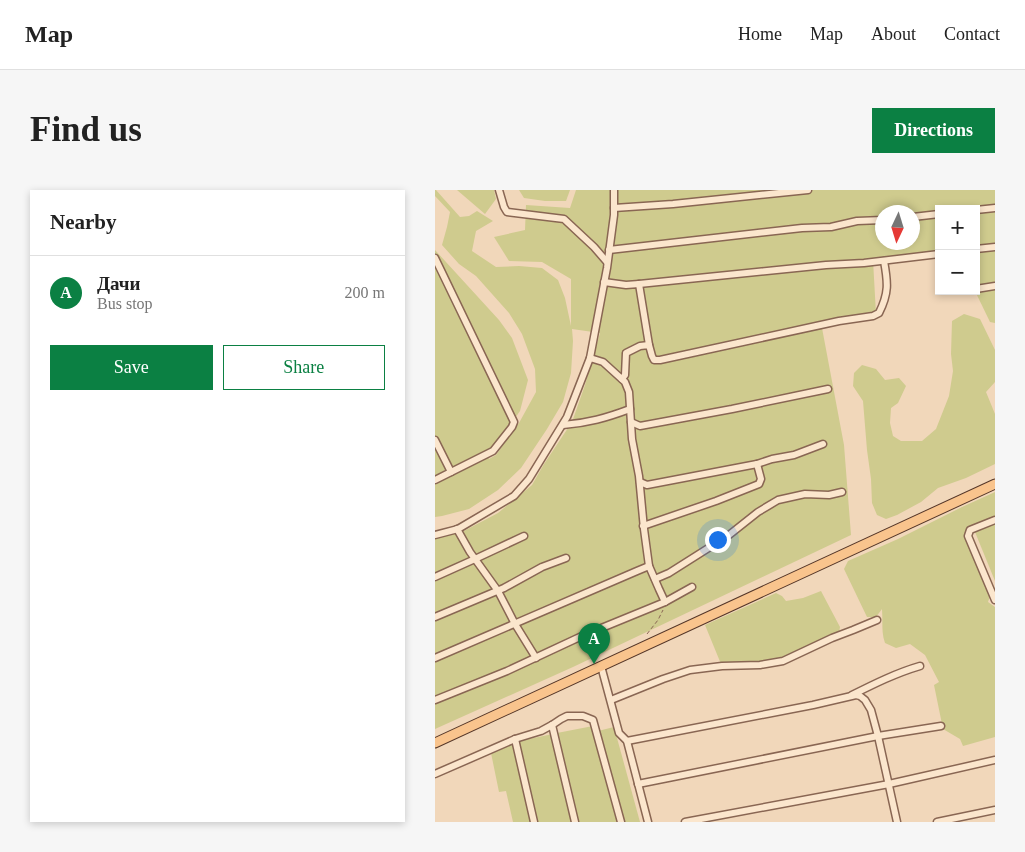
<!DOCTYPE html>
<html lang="en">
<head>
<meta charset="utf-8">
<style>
  :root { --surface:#fff; --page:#f6f6f6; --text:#222; --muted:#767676; --line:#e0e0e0; --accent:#0b8043 }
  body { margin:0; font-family:Georgia,serif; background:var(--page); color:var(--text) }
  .controls { position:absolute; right:15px; top:15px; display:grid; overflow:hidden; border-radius:0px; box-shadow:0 2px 8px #0003 }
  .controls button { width:45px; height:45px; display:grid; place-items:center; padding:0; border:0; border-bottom:1px solid var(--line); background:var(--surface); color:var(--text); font:25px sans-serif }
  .compass { position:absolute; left:440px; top:15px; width:45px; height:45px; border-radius:50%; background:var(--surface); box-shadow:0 2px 8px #0003; rotate:184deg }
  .you { position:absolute; left:282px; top:349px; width:18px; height:18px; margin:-12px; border:4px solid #fff; border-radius:50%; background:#1a73e8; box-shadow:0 0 0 8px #1a73e833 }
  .badge { display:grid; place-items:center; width:32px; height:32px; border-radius:50%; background:var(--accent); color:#fff; font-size:16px; font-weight:700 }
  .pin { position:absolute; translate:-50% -41px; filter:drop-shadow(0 1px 2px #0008) }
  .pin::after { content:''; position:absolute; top:26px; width:18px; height:15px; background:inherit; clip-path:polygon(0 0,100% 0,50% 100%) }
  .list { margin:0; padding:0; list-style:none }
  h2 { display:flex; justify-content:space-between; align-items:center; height:65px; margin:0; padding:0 20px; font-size:21px }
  h2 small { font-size:16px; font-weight:400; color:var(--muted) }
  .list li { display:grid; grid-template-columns:32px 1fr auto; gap:15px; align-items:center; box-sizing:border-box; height:75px; padding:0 20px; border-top:1px solid var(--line) }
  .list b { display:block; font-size:19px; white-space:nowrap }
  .list p { margin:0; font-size:16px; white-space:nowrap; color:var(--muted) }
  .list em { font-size:16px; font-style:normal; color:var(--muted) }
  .actions { display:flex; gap:10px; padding:15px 20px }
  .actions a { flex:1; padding:11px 0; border:1px solid var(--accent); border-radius:0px; text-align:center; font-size:18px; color:var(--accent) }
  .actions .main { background:var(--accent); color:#fff }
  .map { position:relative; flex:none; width:560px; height:632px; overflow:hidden; border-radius:0px }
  header { display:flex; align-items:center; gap:30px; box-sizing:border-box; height:70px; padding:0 25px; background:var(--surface); border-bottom:1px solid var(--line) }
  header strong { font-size:24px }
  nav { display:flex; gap:28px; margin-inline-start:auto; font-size:18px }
  .intro { display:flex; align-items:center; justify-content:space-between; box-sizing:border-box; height:120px; padding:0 30px }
  h1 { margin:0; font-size:35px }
  .button { padding:12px 22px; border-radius:0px; background:var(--accent); color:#fff; font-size:18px; font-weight:700 }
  main { display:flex; gap:30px; padding:0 30px }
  aside { flex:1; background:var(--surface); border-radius:0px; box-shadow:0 2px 8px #0003 }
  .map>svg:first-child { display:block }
  .green { fill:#cfcb8e; fill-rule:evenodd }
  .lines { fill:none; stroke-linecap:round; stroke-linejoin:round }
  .minor-casing { stroke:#896653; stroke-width:9 }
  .major-casing { stroke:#553628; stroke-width:11 }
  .path { stroke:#896653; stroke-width:1; stroke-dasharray:4 2.5; stroke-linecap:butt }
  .minor { stroke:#fbe6cd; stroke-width:6 }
  .major { stroke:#f9c48d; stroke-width:9 }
</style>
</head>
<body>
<header>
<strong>Map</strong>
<nav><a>Home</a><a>Map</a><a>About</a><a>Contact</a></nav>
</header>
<div class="intro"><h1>Find us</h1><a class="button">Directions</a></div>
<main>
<aside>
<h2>Nearby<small></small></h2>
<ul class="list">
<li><span class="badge">A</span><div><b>Дачи</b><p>Bus stop</p></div><em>200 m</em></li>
</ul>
<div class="actions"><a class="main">Save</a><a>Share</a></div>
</aside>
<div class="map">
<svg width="560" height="632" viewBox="0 0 560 632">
  <rect width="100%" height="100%" fill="#f1d7ba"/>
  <g class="green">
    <path d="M0,0h1l24,27 9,-1 8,-5 16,10 -17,10 -4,20 24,16 23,-1 23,2 16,12 7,18 6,28v-47l-29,-17 -33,-1 -15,-24 31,-7 1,-25 44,3 6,-18h419v133l-5,-1 -15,-31h1v-82h-37v41l-66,10 3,54 -54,14 22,117 7,90 -278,132 -138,62v-191l27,-6 36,-19 34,-28 12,-21 28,-42 13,-37 15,-52 -28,-4 1,12 -2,32 -8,29 -16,27 -26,39 -23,22 -29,19 -27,7 -7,1v-267l64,70 13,18 16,42 -8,31 -32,45 1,3 7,-4 23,-32 17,-31 -1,-23 -13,-35 -13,-21 -33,-37 -17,-12 -17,-19 5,-18 3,-15 -15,-16zM448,22h30v30h-30z"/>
    <path d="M22,0h37l2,9 -11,15z"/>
    <path d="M84,0h51l-4,11h-21l-21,-3z"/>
    <path d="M529,124l16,5 15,31v32l-9,10 9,22v50l-29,14 -28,10 -17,14 -24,13 -11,4 -9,-4 -5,-12 -1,-24 -4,-29 -4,-49 -10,-15 1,-13 8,-8 14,4 9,11 14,-2 7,8 -8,17 -7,5 -1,15 3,13 8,5h21l14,-12 13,-33 4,-25 -2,-17 1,-33z"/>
    <path d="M560,302v25l-27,11 2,8 23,51 -5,15 7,5v130l-32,9 -3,-7 -17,-10 -9,-44 5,-3 -14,-27 -15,-11 -14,4 -11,-5c-4,-11 -2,-22 -3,-34l-6,8h-9l-23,-48 4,-8 50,-22 64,-32z"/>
    <path d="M560,334v57l-20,-49z"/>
    <path d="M386,401l19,36 -1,6 -57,26 -20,4 -41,1 -16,-39 71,-32 6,3 4,5 17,-3z"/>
    <path d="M158,536l24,96h-39l-21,-89z"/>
    <path d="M179,537l26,95h-18l-24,-91z"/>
    <path d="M118,544l20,88h-36l-18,-81z"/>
    <path d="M78,553l19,79h-19l-7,-31 -7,1 -8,-39z"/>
  </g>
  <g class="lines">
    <defs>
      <g id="minor">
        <path d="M64,0l5,17 3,5 57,7 30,28 13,15"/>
        <path d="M179,18l59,-4 135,-14"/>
        <path d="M541,20l19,-2"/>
        <path d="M478,27l26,-3"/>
        <path d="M541,59l19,-2"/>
        <path d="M174,60l193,-22 29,-1 26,-6 26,-1"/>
        <path d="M0,68l79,164 -2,5 -19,24 -42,21"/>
        <path d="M169,92l22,3 13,-1 10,61"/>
        <path d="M204,94l187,-19 38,-2 75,-9"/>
        <path d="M541,99l19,-3"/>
        <path d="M155,168l13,4 22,20 4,10 3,47 7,37 5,53 5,37"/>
        <path d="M187,189l3,-4 1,-22 14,-7 9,-1 3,11 2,4h6l179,-39 34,-5 6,-3c10,-20 9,-30 5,-52"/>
        <path d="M196,232l9,4 92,-17 96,-20"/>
        <path d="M128,235c25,-2 43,-7 67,-16"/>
        <path d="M0,250l16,32 -16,8"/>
        <path d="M205,292l7,3 110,-21 15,-5 22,-4 29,-11"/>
        <path d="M560,330l-25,10 -2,6 27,64"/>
        <path d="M208,336l73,-25 43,-17 2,-5 -4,-15"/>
        <path d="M22,339l13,23 28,39 17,33 21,34"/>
        <path d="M0,345l23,-6 56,-33 15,-17 38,-62 23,-59 17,-90 7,-53v-25"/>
        <path d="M0,387l40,-18 49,-23"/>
        <path d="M220,389l14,-6 60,-38 29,-23 20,-12 27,-6 24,1 13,-3"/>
        <path d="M0,427l69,-29 38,-21 24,-9"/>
        <path d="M0,468l202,-87 12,-5 10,23 6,13"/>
        <path d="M166,476l18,67 8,8 21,81"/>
        <path d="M417,505c22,-11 44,-22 68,-29"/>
        <path d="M0,510l72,-29 75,-35 83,-34 27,-15"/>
        <path d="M176,510l52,-21 27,-9 32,-4 38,-1 23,-4 49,-23 21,-8 24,-10"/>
        <path d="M117,535l23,97"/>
        <path d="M80,549l19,83"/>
        <path d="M192,551l186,-36 43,-10 4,1 5,4 6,10 7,26 19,86"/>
        <path d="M0,584l80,-35 26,-8 11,-6 9,-6 6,-3h16l10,4 28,102"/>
        <path d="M203,594l240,-48 63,-10"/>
        <path d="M250,632l204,-38 106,-24"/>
        <path d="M502,632l58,-12"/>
      </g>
      <path id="major" d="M0,553l560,-259"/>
    </defs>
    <use href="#minor" class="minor-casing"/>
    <use href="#major" class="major-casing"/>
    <path class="path" d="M212,444l11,-14 5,-10"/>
    <use href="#minor" class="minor"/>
    <use href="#major" class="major"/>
  </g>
</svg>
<div class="controls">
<button>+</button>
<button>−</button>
</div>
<svg class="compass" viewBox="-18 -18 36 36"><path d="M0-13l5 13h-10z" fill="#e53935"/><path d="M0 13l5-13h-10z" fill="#767676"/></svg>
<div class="you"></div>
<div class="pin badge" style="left:159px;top:474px">A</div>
</div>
</main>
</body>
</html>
